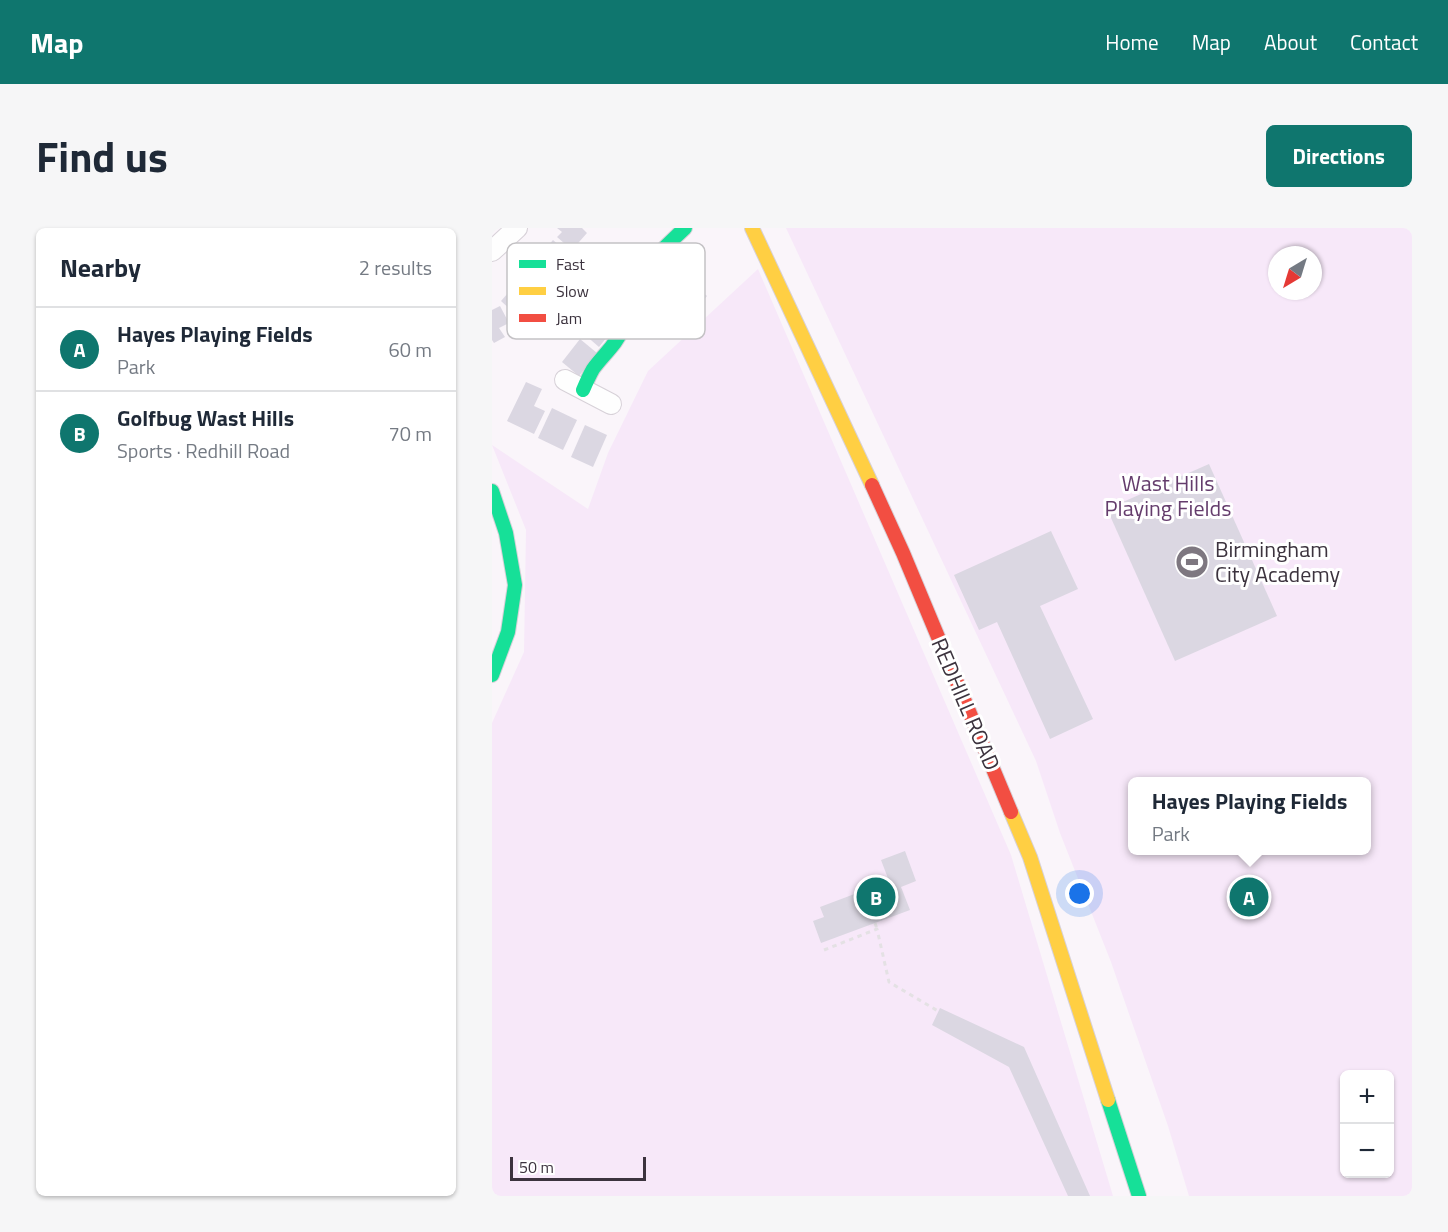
<!DOCTYPE html>
<html lang="en">
<head>
<meta charset="utf-8">
<style>
  :root { --surface:#fff; --page:#f6f6f7; --text:#1f2937; --muted:#747a83; --line:#e0e1e3; --accent:#0f766e }
  body { margin:0; font-family:"Titillium Web",sans-serif; background:var(--page); color:var(--text) }
  .controls { position:absolute; right:18px; bottom:18px; display:grid; overflow:hidden; border-radius:9px; box-shadow:0 2px 4px #0004 }
  .controls button { width:54px; height:54px; display:grid; place-items:center; padding:0; border:0; border-bottom:2px solid var(--line); background:var(--surface); color:var(--text); font:30px sans-serif }
  .compass { position:absolute; left:776px; top:18px; width:54px; height:54px; border-radius:50%; background:var(--surface); box-shadow:0 2px 4px #0004; rotate:218deg }
  .scale { position:absolute; left:18px; bottom:15px; width:136px; box-sizing:border-box; padding-left:6px; border:3px solid #3c333e; border-top:0; font-size:16px; line-height:21px; white-space:nowrap; color:#3c333e; -webkit-text-stroke:4px #fff; paint-order:stroke }
  .you { position:absolute; left:588px; top:666px; width:21px; height:21px; margin:-15px; border:4px solid #fff; border-radius:50%; background:#1a73e8; box-shadow:0 0 0 9px #1a73e833 }
  .badge { display:grid; place-items:center; width:39px; height:39px; border-radius:50%; background:var(--accent); color:#fff; font-size:20px; font-weight:700 }
  .pin { position:absolute; translate:-50% -50%; border:3px solid #fff; box-shadow:0 2px 6px #0006 }
  .popup { position:absolute; left:636px; top:549px; width:243px; height:78px; box-sizing:border-box; display:grid; place-content:center; border-radius:9px; background:var(--surface); filter:drop-shadow(0 2px 4px #0005); font-size:20px; white-space:nowrap; color:var(--muted) }
  .popup b { font-size:22px; color:var(--text) }
  .popup::after { content:''; position:absolute; left:50%; top:100%; margin-left:-12px; border:12px solid transparent; border-top-color:var(--surface) }
  .list { margin:0; padding:0; list-style:none }
  h2 { display:flex; justify-content:space-between; align-items:center; height:78px; margin:0; padding:0 24px; font-size:26px }
  h2 small { font-size:20px; font-weight:400; color:var(--muted) }
  .list li { display:grid; grid-template-columns:39px 1fr auto; gap:18px; align-items:center; box-sizing:border-box; height:84px; padding:0 24px; border-top:2px solid var(--line) }
  .list b { display:block; font-size:22px; white-space:nowrap }
  .list p { margin:0; font-size:20px; white-space:nowrap; color:var(--muted) }
  .list em { font-size:20px; font-style:normal; color:var(--muted) }
  .map { position:relative; flex:none; width:920px; height:968px; overflow:hidden; border-radius:9px }
  header { display:flex; align-items:center; gap:36px; box-sizing:border-box; height:84px; padding:0 30px; background:var(--accent); color:#fff }
  header strong { font-size:28px }
  nav { display:flex; gap:33px; margin-inline-start:auto; font-size:21px }
  .intro { display:flex; align-items:center; justify-content:space-between; box-sizing:border-box; height:144px; padding:0 36px }
  h1 { margin:0; font-size:42px }
  .button { padding:15px 27px; border-radius:9px; background:var(--accent); color:#fff; font-size:21px; font-weight:700 }
  main { display:flex; gap:36px; padding:0 36px }
  aside { flex:1; background:var(--surface); border-radius:9px; box-shadow:0 2px 4px #0004 }
  .map>svg:first-child { display:block }
  .green { fill:#f7e8f9; fill-rule:evenodd }
  .building { fill:#dbd7e2 }
  .lines { fill:none; stroke-linecap:round; stroke-linejoin:round }
  .street-casing { stroke:#d7d1d8; stroke-width:22 }
  .fast-casing { stroke:#d7d1d8; stroke-width:16 }
  .slow-casing { stroke:#d7d1d8; stroke-width:16 }
  .jam-casing { stroke:#d7d1d8; stroke-width:16 }
  .path { stroke:#e4e1e4; stroke-width:3; stroke-dasharray:4.5 4.5; stroke-linecap:butt }
  .street { stroke:#fefefe; stroke-width:20 }
  .fast { stroke:#16e098; stroke-width:14 }
  .slow { stroke:#ffcf43; stroke-width:14 }
  .jam { stroke:#f24e42; stroke-width:14 }
  .labels { text-anchor:middle; dominant-baseline:central; stroke-width:6; stroke-linejoin:round; paint-order:stroke }
  .park-label { font-size:22px; fill:#643c6c; stroke:#fff }
  .poi-label { font-size:22px; fill:#3c333e; stroke:#fff; text-anchor:start }
  .street-label { font-size:22px; fill:#3c333e; stroke:#fff }
  .key { fill:#fff; stroke:#c4c2c5; stroke-width:1.5 }
  .key-label { font-size:16px; fill:#3c333e }
</style>
</head>
<body>
<header>
<strong>Map</strong>
<nav><a>Home</a><a>Map</a><a>About</a><a>Contact</a></nav>
</header>
<div class="intro"><h1>Find us</h1><a class="button">Directions</a></div>
<main>
<aside>
<h2>Nearby<small>2 results</small></h2>
<ul class="list">
<li><span class="badge">A</span><div><b>Hayes Playing Fields</b><p>Park</p></div><em>60 m</em></li>
<li><span class="badge">B</span><div><b>Golfbug Wast Hills</b><p>Sports · Redhill Road</p></div><em>70 m</em></li>
</ul>
</aside>
<div class="map">
<svg width="920" height="968" viewBox="0 0 920 968">
  <rect width="100%" height="100%" fill="#faf5fa"/>
  <g class="green">
    <path d="M294,0h626v968h-223l-21,-70 -57,-164 -51,-129 -24,-72zM785,27h36v36h-36zM640,554h234v68h-234zM852,846h46v100h-46z"/>
    <path d="M266,41l253,586 102,341h-621v-473l32,-71 2,-122 -34,-85 96,64 20,-56 40,-82z"/>
  </g>
  <g class="building">
    <path d="M65,0h25l5,5 -15,17 -15,-13 5,-5z"/>
    <path d="M61,12l15,13 -15,18 -16,-13z"/>
    <path d="M188,29l16,13 -18,20 -15,-13z"/>
    <path d="M42,34l20,17 -7,8 -4,-4 -8,9 -15,-13z"/>
    <path d="M199,55l16,13 -18,21 -15,-13z"/>
    <path d="M24,56l21,18 -15,18 -21,-19z"/>
    <path d="M8,78l9,17 -10,5 6,9 -11,6 -2,-3v-30z"/>
    <path d="M109,85l15,13 -17,21 -15,-13z"/>
    <path d="M88,111l17,14 -18,23 -17,-14z"/>
    <path d="M34,154l16,7 -8,17 11,5 -11,23 -27,-13z"/>
    <path d="M60,180l25,12 -14,30 -25,-12z"/>
    <path d="M93,197l22,10 -14,32 -22,-10z"/>
    <path d="M717,236l68,152 -102,45 -68,-152z"/>
    <path d="M559,303l27,58 -38,17 53,113 -43,20 -53,-117 -18,8 -25,-55z"/>
    <path d="M413,623l11,30 -15,6 9,23 -89,33 -8,-22 11,-4 -4,-10 69,-26 -8,-21z"/>
    <path d="M448,780l84,39 66,149h-22l-59,-129 -77,-42z"/>
  </g>
  <g class="lines">
    <defs>
      <g id="street">
        <path d="M0,23l25,-23"/>
        <path d="M73,152l46,24"/>
      </g>
      <g id="fast">
        <path d="M91,162c3,-7 6,-14 10,-21 10,-14 24,-25 30,-41 5,-11 -1,-21 1,-31 2,-13 49,-58 61,-69"/>
        <path d="M0,263l14,42 9,52 -7,47 -16,43"/>
        <path d="M616,872l31,96"/>
      </g>
      <g id="slow">
        <path d="M260,0l120,257"/>
        <path d="M519,584l19,45 78,243"/>
      </g>
      <path id="jam" d="M380,257l31,68 108,259"/>
    </defs>
    <use href="#street" class="street-casing"/>
    <use href="#fast" class="fast-casing"/>
    <use href="#slow" class="slow-casing"/>
    <use href="#jam" class="jam-casing"/>
    <g class="path">
      <path d="M383,695l2,6"/>
      <path d="M332,722l53,-21 12,53 49,29"/>
    </g>
    <use href="#street" class="street"/>
    <use href="#fast" class="fast"/>
    <use href="#slow" class="slow"/>
    <use href="#jam" class="jam"/>
  </g>
  <defs>
    <symbol id="stadium-disc" viewBox="-11 -11 22 22"><circle r="9.5" fill="#7e7780" stroke="#fff"/><path d="M0-5a6.5 5 0 1 0 0 10a6.5 5 0 1 0 0-10ZM-3.5-1.8h7v3.6h-7Z" fill="#fff"/></symbol>
  </defs>
  <g fill-rule="evenodd">
    <use href="#stadium-disc" x="681" y="315" width="38" height="38"/>
  </g>
  <g class="labels">
    <g class="park-label">
      <text x="676" y="255">Wast Hills<tspan x="676" dy="25">Playing Fields</tspan></text>
    </g>
    <g class="poi-label">
      <text x="723" y="321">Birmingham<tspan x="723" dy="25">City Academy</tspan></text>
    </g>
    <g class="street-label">
      <text transform="translate(474 476) rotate(67)">REDHILL ROAD</text>
    </g>
  </g>
  <rect x="15" y="15" width="198" height="96" rx="9" class="key"/>
  <rect x="27" y="32" width="27" height="8" fill="#16e098"/>
  <rect x="27" y="59" width="27" height="8" fill="#ffcf43"/>
  <rect x="27" y="86" width="27" height="8" fill="#f24e42"/>
  <g class="key-label">
    <text x="64" y="42">Fast</text>
    <text x="64" y="69">Slow</text>
    <text x="64" y="96">Jam</text>
  </g>
</svg>
<div class="controls">
<button>+</button>
<button>−</button>
</div>
<svg class="compass" viewBox="-18 -18 36 36"><path d="M0-13l5 13h-10z" fill="#e53935"/><path d="M0 13l5-13h-10z" fill="#747a83"/></svg>
<div class="scale">50 m</div>
<div class="you"></div>
<div class="pin badge" style="left:757px;top:669px">A</div>
<div class="popup"><b>Hayes Playing Fields</b>Park</div>
<div class="pin badge" style="left:384px;top:669px">B</div>
</div>
</main>
</body>
</html>
